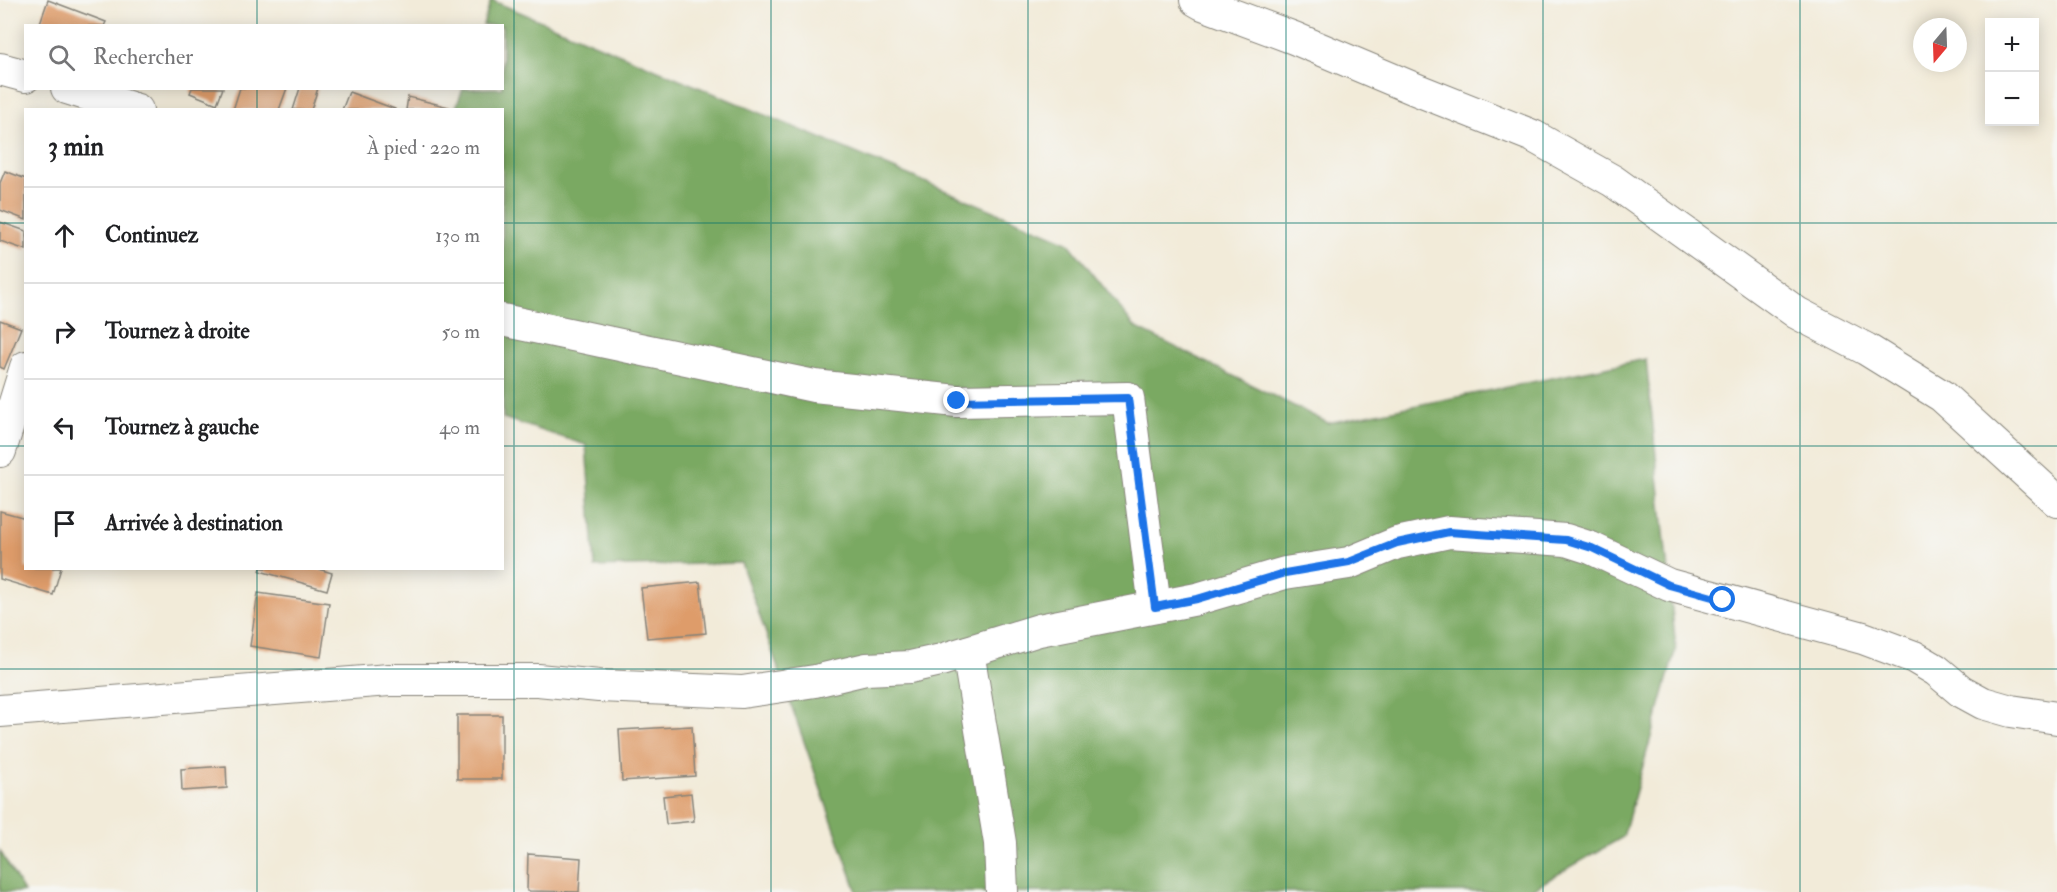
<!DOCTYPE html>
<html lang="fr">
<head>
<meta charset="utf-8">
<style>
  :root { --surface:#fff; --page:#f2f2f2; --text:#202124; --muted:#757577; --line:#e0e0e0 }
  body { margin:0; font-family:"IM FELL Double Pica",serif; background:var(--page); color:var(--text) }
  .controls { position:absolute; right:18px; top:18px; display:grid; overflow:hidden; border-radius:0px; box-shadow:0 3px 15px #0003 }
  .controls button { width:54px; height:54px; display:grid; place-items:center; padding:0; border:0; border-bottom:2px solid var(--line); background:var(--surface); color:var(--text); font:30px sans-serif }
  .compass { position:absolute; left:1913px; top:18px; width:54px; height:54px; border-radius:50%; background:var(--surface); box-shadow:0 3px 15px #0003; rotate:199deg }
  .stop { position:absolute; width:18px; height:18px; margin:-14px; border:4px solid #1a73e8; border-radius:50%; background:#fff }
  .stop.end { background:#1a73e8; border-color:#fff; box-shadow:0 2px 6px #0008 }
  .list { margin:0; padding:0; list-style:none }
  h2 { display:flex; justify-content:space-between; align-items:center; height:78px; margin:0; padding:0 24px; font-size:26px }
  h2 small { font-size:20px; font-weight:400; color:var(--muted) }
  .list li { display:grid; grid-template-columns:39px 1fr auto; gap:18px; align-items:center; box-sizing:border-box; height:96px; padding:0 24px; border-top:2px solid var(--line) }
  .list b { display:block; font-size:22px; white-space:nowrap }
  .list em { font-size:20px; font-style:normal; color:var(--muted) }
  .icon { flex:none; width:33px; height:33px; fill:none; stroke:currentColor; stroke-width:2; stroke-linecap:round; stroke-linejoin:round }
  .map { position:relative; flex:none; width:2057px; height:892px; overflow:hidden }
  .search { position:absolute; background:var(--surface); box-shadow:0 3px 15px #0003; left:24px; top:24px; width:480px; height:66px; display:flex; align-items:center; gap:15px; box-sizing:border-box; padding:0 21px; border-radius:0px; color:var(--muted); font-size:22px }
  .panel { position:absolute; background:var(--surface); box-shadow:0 3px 15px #0003; left:24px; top:108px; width:480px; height:462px; border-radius:0px }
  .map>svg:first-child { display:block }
  .forest { fill:#7aa962; stroke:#4b623f; stroke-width:1.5 }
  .building { fill:#de9c6a }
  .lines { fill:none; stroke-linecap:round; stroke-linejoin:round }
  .street-casing { stroke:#87847a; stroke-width:34 }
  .street { stroke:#fff; stroke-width:32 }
  .route { stroke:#1a73e8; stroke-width:8 }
  .grid { fill:none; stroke:#0f766e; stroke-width:1.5; stroke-opacity:0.55 }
</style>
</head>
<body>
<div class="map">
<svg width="2057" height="892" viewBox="0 0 2057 892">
  <rect width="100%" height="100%" fill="#f6f6f2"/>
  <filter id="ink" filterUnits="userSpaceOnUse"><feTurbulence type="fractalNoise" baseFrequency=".0167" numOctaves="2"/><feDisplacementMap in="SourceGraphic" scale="12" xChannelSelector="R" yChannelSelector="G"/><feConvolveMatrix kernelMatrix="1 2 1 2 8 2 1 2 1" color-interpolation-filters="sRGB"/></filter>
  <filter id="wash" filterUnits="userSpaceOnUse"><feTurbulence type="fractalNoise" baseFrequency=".008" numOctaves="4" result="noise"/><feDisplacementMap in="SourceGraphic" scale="24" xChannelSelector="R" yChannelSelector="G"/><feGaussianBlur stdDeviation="1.35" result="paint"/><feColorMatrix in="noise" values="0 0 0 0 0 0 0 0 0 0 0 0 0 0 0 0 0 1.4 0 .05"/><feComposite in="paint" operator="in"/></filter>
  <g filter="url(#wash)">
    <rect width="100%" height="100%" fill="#f2ebd9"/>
    <g class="forest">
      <path d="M491,0l577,242 67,85 193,96 318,-64 30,289 -53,189 -96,55h-670l-116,-329 -146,4 -9,-122 -83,-27 -1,-308h-47l8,-21 39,-1v-62l-19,-1z"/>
      <path d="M0,851l24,41h-24z"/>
    </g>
    <g id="blocks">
      <g class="building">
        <path d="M48,0l58,22 -2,4h-65z"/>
        <path d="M192,88h31l-6,16 -27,-11z"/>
        <path d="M240,88h47l-8,22h-46z"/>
        <path d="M300,88h18l-7,22h-18z"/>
        <path d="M349,92l46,17v1h-53z"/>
        <path d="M408,97l41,10v3h-43z"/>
        <path d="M5,171l21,8v41l-26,-10v-27z"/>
        <path d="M0,222l26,9v19l-26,-9z"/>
        <path d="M0,320l21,8 -17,41 -4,-2z"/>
        <path d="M0,511l26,7v50h35l-8,27 -53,-16z"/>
        <path d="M261,568h54l17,5 -5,17 -67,-19z"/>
        <path d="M700,582l6,51 -59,5 -6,-50z"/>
        <path d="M258,593l71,10 -8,54 -71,-11z"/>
        <rect x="457" y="715" width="45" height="64"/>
        <path d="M692,726l3,50 -73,5 -3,-51z"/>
        <path d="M226,766l1,22 -45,3 -1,-22z"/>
        <path d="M691,793l3,28 -28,3 -3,-28z"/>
        <path d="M528,854l53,4 -2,34 -52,-1z"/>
      </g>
    </g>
  </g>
  <g filter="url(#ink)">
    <use href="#blocks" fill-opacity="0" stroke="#87847a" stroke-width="1.5"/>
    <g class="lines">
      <defs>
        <g id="street">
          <path d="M1196,0l7,4 91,34 121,51 118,47 80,45 184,132 69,36 76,47 115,105"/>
          <path d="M0,69l26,7"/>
          <path d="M67,88l70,22"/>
          <path d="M502,320l312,66 143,15 171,-3 27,209"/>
          <path d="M0,451l26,-84"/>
          <path d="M968,652l32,191 2,49"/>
          <path d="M0,711l389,-31h149l61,6 143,6 73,-11 51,-12 44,-2 31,-7 98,-30 158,-31 88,-26 64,-10 48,-20 52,-11 117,8 25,8 78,37 194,53 51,19 22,13 25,21 22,12 28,8 46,7"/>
        </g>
      </defs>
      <use href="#street" class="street-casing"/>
      <use href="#street" class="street"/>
    </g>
  </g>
  <g class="lines" filter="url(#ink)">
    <path class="route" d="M957,401l171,-3 27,209 42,-8 88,-26 64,-11 48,-19 52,-11 117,8 26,8 77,37 54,15"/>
  </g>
  <path class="grid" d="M257,0v26M514,0v892M771,0v892M1028,0v892M1286,0v892M1543,0v892M1800,0v892M257,88v22M0,223h26M502,223h1555M0,446h26M502,446h1555M257,568v324M0,669h2057"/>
</svg>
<div class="controls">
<button>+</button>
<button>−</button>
</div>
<svg class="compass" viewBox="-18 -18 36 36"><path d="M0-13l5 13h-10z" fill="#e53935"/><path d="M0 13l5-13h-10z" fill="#757577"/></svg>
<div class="stop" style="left:1723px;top:600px"></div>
<div class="stop end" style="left:957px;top:401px"></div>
<div class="search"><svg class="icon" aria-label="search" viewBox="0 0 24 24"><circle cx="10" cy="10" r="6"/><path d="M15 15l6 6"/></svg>Rechercher</div>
<section class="panel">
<h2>3 min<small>À pied · 220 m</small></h2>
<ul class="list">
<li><svg class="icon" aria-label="ahead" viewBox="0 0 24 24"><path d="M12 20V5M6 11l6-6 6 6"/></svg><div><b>Continuez</b></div><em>130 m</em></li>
<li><svg class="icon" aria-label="right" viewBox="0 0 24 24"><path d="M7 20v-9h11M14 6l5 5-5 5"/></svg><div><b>Tournez à droite</b></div><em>50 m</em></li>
<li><svg class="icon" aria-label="left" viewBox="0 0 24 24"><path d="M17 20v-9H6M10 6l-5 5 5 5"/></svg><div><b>Tournez à gauche</b></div><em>40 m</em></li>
<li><svg class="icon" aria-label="arrive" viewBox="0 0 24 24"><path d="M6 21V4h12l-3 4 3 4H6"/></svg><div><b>Arrivée à destination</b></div></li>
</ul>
</section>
</div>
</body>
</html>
